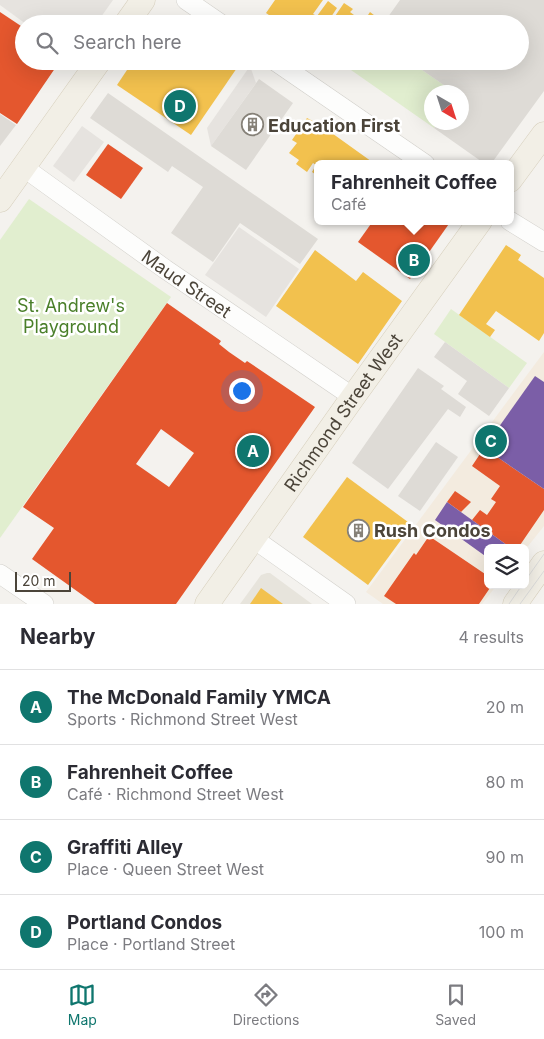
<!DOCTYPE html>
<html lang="en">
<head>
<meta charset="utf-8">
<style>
  :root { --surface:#fff; --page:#f7f7f7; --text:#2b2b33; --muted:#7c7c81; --line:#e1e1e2; --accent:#0f766e }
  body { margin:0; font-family:Inter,sans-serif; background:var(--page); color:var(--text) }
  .controls { position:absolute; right:15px; bottom:15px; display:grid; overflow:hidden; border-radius:8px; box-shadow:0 5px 20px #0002 }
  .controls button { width:45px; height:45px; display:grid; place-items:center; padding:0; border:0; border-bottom:1px solid var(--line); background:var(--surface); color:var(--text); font:25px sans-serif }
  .compass { position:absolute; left:424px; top:85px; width:45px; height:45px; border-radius:50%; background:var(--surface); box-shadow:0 5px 20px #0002; rotate:141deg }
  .scale { position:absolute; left:15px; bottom:12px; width:56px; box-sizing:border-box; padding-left:5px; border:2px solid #4b4439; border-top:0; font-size:14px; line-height:18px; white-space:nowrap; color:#4b4439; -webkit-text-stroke:4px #fff; paint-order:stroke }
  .you { position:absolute; left:241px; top:390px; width:18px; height:18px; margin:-12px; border:4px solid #fff; border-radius:50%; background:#1a73e8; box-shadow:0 0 0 8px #1a73e833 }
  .badge { display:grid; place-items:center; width:32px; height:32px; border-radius:50%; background:var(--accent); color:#fff; font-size:16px; font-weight:700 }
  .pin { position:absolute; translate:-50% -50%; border:2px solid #fff; box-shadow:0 1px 5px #0006 }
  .popup { position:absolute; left:314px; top:160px; width:200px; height:65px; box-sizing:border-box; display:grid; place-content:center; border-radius:8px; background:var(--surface); filter:drop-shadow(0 1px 4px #0005); font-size:16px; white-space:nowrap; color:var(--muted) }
  .popup b { font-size:19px; color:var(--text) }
  .popup::after { content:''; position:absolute; left:50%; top:100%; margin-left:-10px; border:10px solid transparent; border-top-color:var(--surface) }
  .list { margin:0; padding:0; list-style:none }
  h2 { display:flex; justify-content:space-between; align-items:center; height:65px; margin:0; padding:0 20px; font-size:21px }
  h2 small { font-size:16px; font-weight:400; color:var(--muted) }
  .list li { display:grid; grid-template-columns:32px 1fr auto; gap:15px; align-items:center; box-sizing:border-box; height:75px; padding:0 20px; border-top:1px solid var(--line) }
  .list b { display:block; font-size:19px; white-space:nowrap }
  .list p { margin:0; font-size:16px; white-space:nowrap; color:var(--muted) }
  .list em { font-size:16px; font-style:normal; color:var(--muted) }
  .icon { flex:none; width:28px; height:28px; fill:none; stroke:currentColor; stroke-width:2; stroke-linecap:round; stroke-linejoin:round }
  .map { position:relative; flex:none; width:544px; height:604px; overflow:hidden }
  .search { position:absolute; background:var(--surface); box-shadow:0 5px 20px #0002; left:15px; right:15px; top:15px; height:55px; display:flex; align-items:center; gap:12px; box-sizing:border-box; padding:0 18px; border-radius:28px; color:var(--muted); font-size:19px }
  .sheet { height:365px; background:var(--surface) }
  nav { display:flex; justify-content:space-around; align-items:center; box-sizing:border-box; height:70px; border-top:1px solid var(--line); background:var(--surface); font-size:14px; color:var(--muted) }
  nav a { display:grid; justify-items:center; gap:2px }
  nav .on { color:var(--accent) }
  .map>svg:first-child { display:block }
  .residential { fill:#e7e4dc }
  .commercial { fill:#f3ebdf }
  .green { fill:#e1eecf }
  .parking { fill:#e6e3df }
  .homes { fill:#f2c14e }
  .shops { fill:#e4572e; fill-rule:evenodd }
  .offices { fill:#7b5ea7 }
  .building { fill:#dedbd6 }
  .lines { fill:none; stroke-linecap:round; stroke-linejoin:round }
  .minor-casing { stroke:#d2d0cb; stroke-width:20 }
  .major-casing { stroke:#d6cebb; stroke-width:25 }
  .minor { stroke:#fdfdfc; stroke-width:19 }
  .major { stroke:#f2efe6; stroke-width:24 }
  .tram { stroke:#dbdbda; stroke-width:1 }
  .labels { text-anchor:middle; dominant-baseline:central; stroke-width:5; stroke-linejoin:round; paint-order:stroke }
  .poi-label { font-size:18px; font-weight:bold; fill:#4b4439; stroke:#fff; text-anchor:start }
  .street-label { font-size:18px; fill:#4b4439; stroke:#fff }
  .park-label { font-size:18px; fill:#4a7f2a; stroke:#fff }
</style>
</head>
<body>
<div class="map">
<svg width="544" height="604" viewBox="0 0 544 604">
  <rect width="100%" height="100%" fill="#f4f2ee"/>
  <path class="residential" d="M267,573h3l42,31h-72l21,-29z"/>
  <path class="commercial" d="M544,352v174l-19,24v-2h-37v37h9l-15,19h-99l-17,-12z"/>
  <g class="green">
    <path d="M357,61h52l45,31h-22v30l6,1 -4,5 -83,-58z"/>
    <path d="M29,199l142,98 -171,241v-298z"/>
    <path d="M451,309l76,54 -18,25 -75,-54z"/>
  </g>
  <g class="parking">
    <path d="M0,0h113l-17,24h-70l-26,-19z"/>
    <path d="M250,66l6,17 -45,63 -4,-18z"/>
    <path d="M82,126l22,16 -30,40 -21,-16z"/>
    <path d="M239,227l60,42 -33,48 -61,-42z"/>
  </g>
  <g class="homes">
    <path d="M275,0h48l-10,14 4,2 11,-15 9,7 -8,12 2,2 13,-19 9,6 -3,3 8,6 -4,6h-72l-16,-11z"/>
    <path d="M370,12l9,7 -3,5h-14z"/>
    <path d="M165,15l10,7 3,2h-19z"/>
    <path d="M133,61h101l5,4 -48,70 -74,-50z"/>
    <path d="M307,118l15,8 53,38h-57v12l-6,-4 4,-7 -3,-2 -6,9 -11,-8 3,-4 -10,-7 8,-10 -5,-3z"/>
    <path d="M506,245l15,10 -3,5 26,18v55l-5,8 -43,-30 -10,13 9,6 -5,7 -31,-22z"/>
    <path d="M315,250l41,31 7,-9 39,29 -44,63 -82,-58z"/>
    <path d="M347,477l65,48 -44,60 -65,-48z"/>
    <path d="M261,588l22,16h-33z"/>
  </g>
  <g class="shops">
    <path d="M0,12l24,16v33h36l-43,63 -17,-11z"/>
    <path d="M108,144l35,24 -22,31 -35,-24z"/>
    <path d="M373,221h78l-41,58 -52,-37z"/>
    <path d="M167,303l54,38 -2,3 10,8 16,11 2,-2 68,46 -139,197h-81l-63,-45 22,-31 -31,-21zM161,429l33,24 -25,34 -33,-23z"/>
    <path d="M484,448l60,41v21l-26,38h-7l-39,-28 8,-10 7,5 9,-13 -5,-3 9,-13 -28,-20z"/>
    <path d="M455,491l16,11 -10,10 -14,-10z"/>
    <path d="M429,536l59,40v9h4l-13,19h-83l-12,-8 30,-43 2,2z"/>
  </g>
  <g class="offices">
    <path d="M535,376l9,6v107l-60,-41z"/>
    <path d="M447,502l25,18 39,28h-23v10l-53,-38z"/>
  </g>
  <g class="building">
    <path d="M400,0h144v91l-53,73h-6l-51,-36 4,-6h24v-30h-8l-45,-31h111v-37h-137z"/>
    <path d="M259,79l34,24 -47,67 -35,-24z"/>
    <path d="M108,93l210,146 -18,25 -60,-41 -27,39 -42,-29 32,-46 -31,-21 -4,6 -78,-54z"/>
    <path d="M0,114l16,11 -16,21z"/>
    <path d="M445,342l64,46 -20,28 -31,-22 9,-13 -33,-24z"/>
    <path d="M418,368l26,18 -3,3 25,18 -6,10 -12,-8 -60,80 -36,-26z"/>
    <path d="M436,442l22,15 -38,54 -22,-15z"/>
  </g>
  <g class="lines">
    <defs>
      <g id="minor">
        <path d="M186,0l35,24"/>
        <path d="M275,61l150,103"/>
        <path id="s1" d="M23,167l142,102 188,128"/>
        <path d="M510,221l34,21"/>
        <path d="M254,539l92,65"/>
        <path d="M0,574l44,30"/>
      </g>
      <g id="major">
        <path d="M126,24l17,-24"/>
        <path d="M510,180l34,-46"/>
        <path d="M0,200l99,-139"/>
        <path id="s2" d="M207,604l146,-207 127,-176"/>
        <path d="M515,604l29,-41"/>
      </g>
    </defs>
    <use href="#minor" class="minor-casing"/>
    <use href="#major" class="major-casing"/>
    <use href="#minor" class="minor"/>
    <use href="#major" class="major"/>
    <g class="tram">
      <path d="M525,581l19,-27"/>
      <path d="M509,604l13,-19"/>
      <path d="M520,604l24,-33"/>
    </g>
  </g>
  <defs>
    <symbol id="building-ring" viewBox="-11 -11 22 22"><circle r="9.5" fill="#fff" stroke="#868178" stroke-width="1.5"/><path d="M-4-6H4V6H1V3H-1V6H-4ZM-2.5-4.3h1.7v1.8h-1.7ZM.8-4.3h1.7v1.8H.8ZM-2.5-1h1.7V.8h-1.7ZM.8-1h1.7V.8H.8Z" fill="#868178"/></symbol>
  </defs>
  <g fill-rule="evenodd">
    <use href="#building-ring" x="240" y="112" width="25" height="25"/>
    <use href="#building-ring" x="346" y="518" width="25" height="25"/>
  </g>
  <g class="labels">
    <g class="poi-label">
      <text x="268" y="125">Education First</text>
      <text x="374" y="530">Rush Condos</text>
    </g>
    <g class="street-label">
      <text stroke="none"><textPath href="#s1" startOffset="201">Maud Street</textPath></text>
      <text stroke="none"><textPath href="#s2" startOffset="235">Richmond Street West</textPath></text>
    </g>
    <g class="park-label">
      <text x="71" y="305">St. Andrew's<tspan x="71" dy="21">Playground</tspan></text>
    </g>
  </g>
</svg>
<div class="controls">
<button><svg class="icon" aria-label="layers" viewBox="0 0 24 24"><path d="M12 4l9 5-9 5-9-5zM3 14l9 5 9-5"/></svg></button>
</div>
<svg class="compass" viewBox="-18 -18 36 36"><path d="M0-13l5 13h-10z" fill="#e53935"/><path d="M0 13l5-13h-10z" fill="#7c7c81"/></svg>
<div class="scale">20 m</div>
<div class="you"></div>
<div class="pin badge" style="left:253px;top:451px">A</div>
<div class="pin badge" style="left:414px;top:260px">B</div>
<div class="popup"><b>Fahrenheit Coffee</b>Café</div>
<div class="pin badge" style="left:491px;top:441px">C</div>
<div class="pin badge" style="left:180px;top:106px">D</div>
<div class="search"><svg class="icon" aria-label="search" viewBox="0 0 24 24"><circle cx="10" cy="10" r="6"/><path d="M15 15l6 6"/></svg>Search here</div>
</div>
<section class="sheet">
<h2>Nearby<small>4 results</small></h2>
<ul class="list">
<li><span class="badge">A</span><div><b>The McDonald Family YMCA</b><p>Sports · Richmond Street West</p></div><em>20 m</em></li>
<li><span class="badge">B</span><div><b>Fahrenheit Coffee</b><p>Café · Richmond Street West</p></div><em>80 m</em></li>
<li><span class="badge">C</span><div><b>Graffiti Alley</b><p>Place · Queen Street West</p></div><em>90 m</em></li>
<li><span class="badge">D</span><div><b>Portland Condos</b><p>Place · Portland Street</p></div><em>100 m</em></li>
</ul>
</section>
<nav>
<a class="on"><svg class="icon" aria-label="map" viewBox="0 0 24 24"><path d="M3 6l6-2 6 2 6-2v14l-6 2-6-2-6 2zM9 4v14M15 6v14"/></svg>Map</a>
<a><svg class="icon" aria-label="directions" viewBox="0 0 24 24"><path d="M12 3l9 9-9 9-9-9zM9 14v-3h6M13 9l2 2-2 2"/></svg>Directions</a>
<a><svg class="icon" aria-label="saved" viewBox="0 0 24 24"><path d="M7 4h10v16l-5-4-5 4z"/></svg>Saved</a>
</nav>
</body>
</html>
